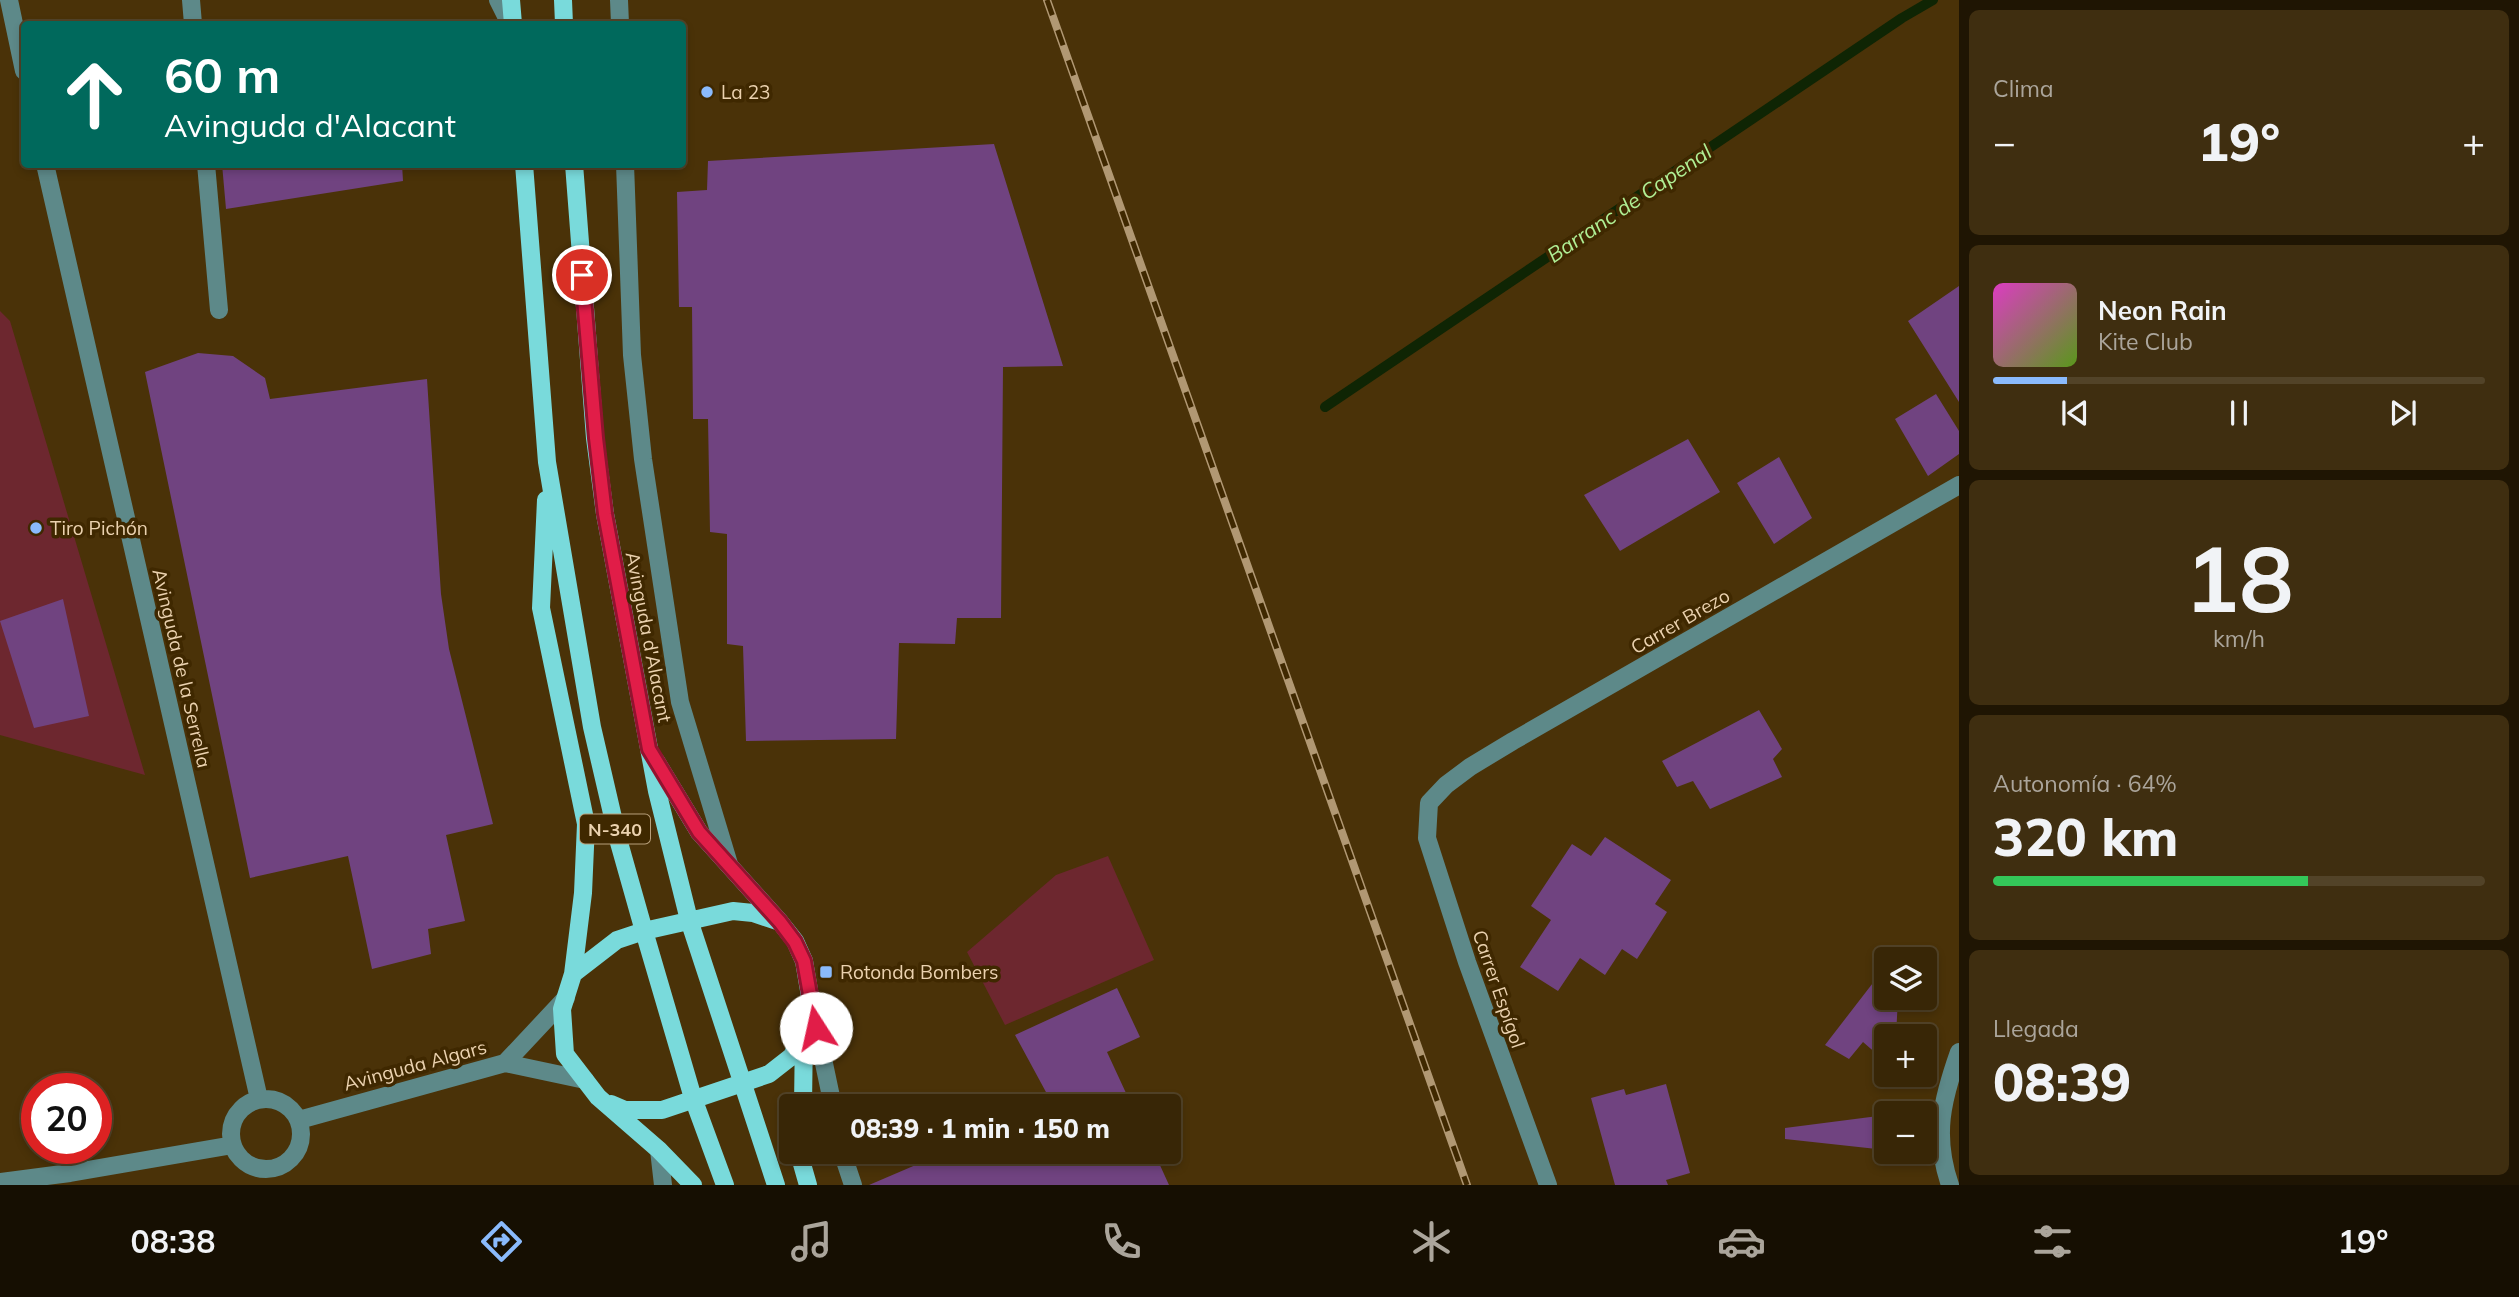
<!DOCTYPE html>
<html lang="es">
<head>
<meta charset="utf-8">
<style>
	:root { --surface:#382606; --page:#3f2e10; --text:#f1f3f6; --muted:#aba59b; --line:#524328; --accent:#8abafc }
	body { margin:0; font-family:Mulish,sans-serif; background:var(--page); color:var(--text); height:100vh; display:flex; flex-direction:column; font-size:26px; white-space:nowrap }
	* { box-sizing:border-box; margin:0 }
	p { font-size:23px; color:var(--muted) }
	.icon { flex:none; width:38px; height:38px; fill:none; stroke:currentColor; stroke-width:2; stroke-linecap:round; stroke-linejoin:round }
	.map { position:relative; flex:1; overflow:hidden }
	.drawer { display:flex; flex-direction:column; gap:10px; padding:10px; background:#1f1503; width:560px }
	.drawer>* { flex:none }
	.banner { position:absolute; left:21px; top:21px; width:665px; height:147px; border-radius:7px; box-shadow:0 4px 10px #0003,0 0 0 2px var(--line); background:#00695c; color:#fff; overflow:hidden }
	.controls { position:absolute; left:1874px; top:947px; display:grid; gap:14px }
	.controls a { display:grid; place-items:center; width:63px; height:63px; border-radius:7px; background:var(--surface); box-shadow:0 4px 10px #0003,0 0 0 2px var(--line); font-size:35px }
	.speed { position:absolute; left:21px; top:1073px; display:flex; gap:14px; font-size:35px; font-weight:700; text-align:center }
	.speed>* { display:grid; place-content:center; width:91px; height:91px; border-radius:50%; background:var(--surface); box-shadow:0 4px 10px #0003,0 0 0 2px var(--line); line-height:1 }
	.speed .limit { border:10px solid #d22; background:#fff; color:#111 }
	.pin { position:absolute; display:grid; place-items:center; width:60px; height:60px; color:#fff; margin:-30px; border:4px solid #fff; border-radius:50%; box-shadow:0 2px 7px #0007 }
	.me { position:absolute; width:77px; margin:-38px; rotate:350deg; stroke-linejoin:round; filter:drop-shadow(0 0 5px #0008) }
	.turn { display:flex; align-items:center; gap:24px; height:147px; padding:0 28px; font-size:32px }
	.turn .icon { width:91px; height:91px; stroke-width:2.5 }
	.turn b { display:block; font-size:49px; line-height:60px }
	.big { font-size:52px; font-weight:800; line-height:1.1 }
	.drawer .widget { flex:1; display:flex; flex-direction:column; justify-content:center; gap:10px; min-width:0; padding:0 24px; border-radius:10px; background:var(--page) }
	.drawer .dial { align-items:center; gap:0 }
	.dial b { font-size:91px; line-height:1 }
	.song { display:flex; align-items:center; gap:21px }
	.cover { width:84px; height:84px; border-radius:10px; background:linear-gradient(135deg,hsl(310 70% 55%),hsl(90 70% 35%)) }
	.played { height:7px; border-radius:4px; background:linear-gradient(90deg,var(--accent) 15%,var(--line) 15%) }
	.keys { display:flex; justify-content:space-around; direction:ltr }
	.heat { display:flex; justify-content:space-between; align-items:center; font-size:38px; direction:ltr }
	.charge { height:10px; border-radius:5px; background:linear-gradient(90deg,#34c759 64%,var(--line) 0) }
	.trip { position:absolute; left:779px; top:1094px; width:402px; height:70px; border-radius:7px; background:var(--surface); box-shadow:0 4px 10px #0003,0 0 0 2px var(--line); font-weight:800; line-height:70px; text-align:center }
	.tab-bar { display:flex; height:112px; justify-content:space-around; align-items:center; background:#160f02; color:var(--muted) }
	.tab-bar .icon { width:49px; height:49px }
	.tab-bar .on { color:var(--accent) }
	.tab-bar b { font-size:32px; color:var(--text) }
	main { display:flex; flex:1; min-height:0 }
	.map>svg:first-child { display:block }
</style>
</head>
<body>
<main>
<div class="map">
<svg width="1959" height="1185" viewBox="0 0 1959 1185">
	<rect width="100%" height="100%" fill="#4a3208"/>
	<path fill="#6d272f" d="M 0,311 L 10,321 L 145,775 L 0,735 Z
		M 1108,856 L 1154,960 L 1005,1025 L 967,952 L 1056,875 Z"/>
	<g fill="none" stroke-linecap="round" stroke-linejoin="round">
		<path stroke="#0f2504" stroke-width="10" d="M 1325,407 L 1902,18 L 1933,0"/>
	</g>
	<path fill="#704380" d="M 994,144 L 1063,366 L 1003,367 L 1001,618 L 957,618 L 955,644 L 899,643 L 896,739 L 746,741 L 743,646 L 727,644 L 727,534 L 710,532 L 708,419 L 693,419 L 692,307 L 679,307 L 677,192 L 707,190 L 708,161 Z
		M 222,164 L 402,164 L 403,181 L 226,209 Z
		M 1959,286 L 1959,402 L 1908,321 Z
		M 198,353 L 233,356 L 265,378 L 270,399 L 427,379 L 441,594 L 449,649 L 493,824 L 446,835 L 465,921 L 428,929 L 431,954 L 372,969 L 348,856 L 250,878 L 145,372 Z
		M 1936,394 L 1959,431 L 1959,454 L 1928,476 L 1895,419 Z
		M 1688,439 L 1720,492 L 1620,551 L 1584,495 Z
		M 1779,457 L 1812,518 L 1774,544 L 1737,483 Z
		M 63,599 L 89,716 L 34,728 L 0,621 Z
		M 1759,710 L 1782,749 L 1773,759 L 1782,777 L 1710,809 L 1693,781 L 1677,787 L 1662,761 Z
		M 1605,837 L 1671,880 L 1655,904 L 1667,912 L 1637,959 L 1622,949 L 1605,975 L 1580,958 L 1558,991 L 1520,967 L 1551,920 L 1531,906 L 1572,844 L 1591,856 Z
		M 1886,966 L 1886,998 L 1898,998 L 1896,1036 L 1886,1036 L 1886,1062 L 1863,1042 L 1849,1059 L 1825,1045 Z
		M 1117,988 L 1140,1037 L 1107,1052 L 1132,1106 L 1051,1106 L 1053,1105 L 1015,1035 Z
		M 1666,1084 L 1690,1173 L 1666,1180 L 1668,1185 L 1615,1185 L 1591,1098 L 1624,1089 L 1626,1095 Z
		M 1886,1115 L 1886,1150 L 1785,1139 L 1785,1128 Z
		M 946,1152 L 1154,1152 L 1169,1185 L 869,1185 Z"/>
	<g fill="none" stroke-linecap="round" stroke-linejoin="round">
		<path stroke="#5d8989" stroke-width="18" d="M 9,0 L 24,71
			M 191,0 L 193,24
			M 498,0 L 510,24
			M 619,0 L 620,24
			M 45,164 L 259,1099
			M 206,164 L 219,310
			M 625,164 L 632,355 L 643,459 L 680,702 L 729,864
			M 811,1002 L 833,1106
			M 505,1063 L 566,998
			M231 1134a35 35 0 1 1 70 0a35 35 0 1 1-70 0Z
			M 299,1120 L 505,1063 L 585,1080
			M 659,1150 L 663,1185
			M 842,1152 L 853,1185
			M 0,1182 L 70,1173 L 233,1145
			M 1548,1185 L 1467,962 L 1427,838 L 1429,803 L 1446,785 L 1470,767 L 1513,741 L 1959,485
			M 1950,1185 C 1933,1136 1942,1100 1959,1052"/>
		<path stroke="#79dadb" stroke-width="18" d="M 511,0 L 513,24
			M 563,0 L 564,24
			M 524,164 L 547,462 L 592,727 L 618,839 L 644,931 L 693,1098 L 725,1185
			M 574,164 L 595,438 L 605,514 L 657,791 L 689,920 L 776,1185
			M 546,500 L 541,608 L 586,824 L 583,893 L 573,974 L 562,1009 L 565,1054 L 598,1097 L 659,1150 L 693,1185
			M 656,761 L 699,832 L 780,922 L 795,941 L 804,961 L 811,1002 L 804,1030 L 803,1106
			M 573,974 L 617,940 L 644,931 L 733,911 L 753,913 L 780,922
			M 611,1104 L 625,1110 L 662,1110 L 769,1074 L 792,1056 L 801,1036
			M 802,1152 L 802,1164 L 808,1185"/>
		<g stroke="#b19873" stroke-width="8">
			<path id="rail" d="M 1047,0 L 1467,1185"/>
		</g>
		<use href="#rail" stroke="#3f2800" stroke-width="5" stroke-dasharray="16" stroke-linecap="butt"/>
	</g>
	<g fill="none" stroke-linecap="round" stroke-linejoin="round">
		<g stroke="#92132f" stroke-width="18">
			<path id="route" d="M 582,275 L 596,438 L 605,514 L 649,749 L 699,832 L 780,922 L 795,942 L 804,961 L 816,1028"/>
		</g>
		<use href="#route" stroke="#e11d48" stroke-width="12"/>
	</g>
	<g fill="#8abafc" stroke="#3f2800" stroke-width="2.5">
		<circle cx="707" cy="92" r="7"/>
		<circle cx="36" cy="528" r="7"/>
		<rect x="819" y="965" width="14" height="14" rx="3.5"/>
	</g>
	<g text-anchor="middle" dominant-baseline="central" stroke-width="7" stroke-linejoin="round" paint-order="stroke">
		<rect fill="#3f2800" stroke="#b79f7a" stroke-width="2" x="580" y="814.5" width="70" height="29" rx="5"/>
		<g font-size="18" font-weight="bold" fill="#ebd2af">
			<text x="615" y="829">N-340</text>
		</g>
		<g font-size="19" fill="#ebd2af" stroke="#3f2800" text-anchor="start">
			<text x="721" y="92">La 23</text>
			<text x="50" y="528">Tiro Pichón</text>
			<text x="840" y="972">Rotonda Bombers</text>
		</g>
		<g font-size="19" fill="#ebd2af" stroke="#3f2800">
			<text transform="translate(1680 621) rotate(-30)">Carrer Brezo</text>
			<text transform="translate(649 637) rotate(79)">Avinguda d'Alacant</text>
			<text transform="translate(182 668) rotate(77)">Avinguda de la Serrella</text>
			<text transform="translate(1499 989) rotate(71)">Carrer Espígol</text>
			<text transform="translate(415 1065) rotate(-15)">Avinguda Algars</text>
		</g>
		<g font-size="21" font-style="italic" fill="#b0ef94" stroke="#3f2800">
			<text transform="translate(1629 203) rotate(-34)">Barranc de Capenal</text>
		</g>
	</g>
</svg>
<div class="controls">
<a><svg class="icon" aria-label="layers" viewBox="0 0 24 24"><path d="M12 4l9 5-9 5-9-5zM3 14l9 5 9-5"/></svg></a>
<a>+</a>
<a>−</a>
</div>
<div class="speed"><div class="limit">20</div></div>
<div class="pin" style="left:582px;top:275px;background:#d93025"><svg class="icon" aria-label="arrive" viewBox="0 0 24 24"><path d="M6 21V4h12l-3 4 3 4H6"/></svg></div>
<svg class="me" style="left:816px;top:1028px" viewBox="-20 -20 40 40"><circle r="19" fill="#fff"/><path d="M0-13L10 11 0 6-10 11z" fill="#e11d48"/></svg>
<div class="trip">08:39 · 1 min · 150 m</div>
<div class="banner">
<div class="turn"><svg class="icon" aria-label="ahead" viewBox="0 0 24 24"><path d="M12 20V5M6 11l6-6 6 6"/></svg><div><b>60 m</b>Avinguda d'Alacant</div></div>
</div>
</div>
<section class="drawer">
<div class="widget"><p>Clima</p>
<div class="heat"><a>−</a><b class="big">19°</b><a>+</a></div>
</div>
<div class="widget">
<div class="song"><i class="cover"></i><div><b>Neon Rain</b><p>Kite Club</p></div></div>
<div class="played"></div>
<div class="keys"><svg class="icon" aria-label="previous" viewBox="0 0 24 24"><path d="M18 5L8 12l10 7zM5 5v14"/></svg><svg class="icon" aria-label="pause" viewBox="0 0 24 24"><path d="M8 5v14M16 5v14"/></svg><svg class="icon" aria-label="next" viewBox="0 0 24 24"><path d="M6 5l10 7-10 7zM19 5v14"/></svg></div>
</div>
<div class="widget dial"><b>18</b><p>km/h</p></div>
<div class="widget"><p>Autonomía · 64%</p><b class="big">320 km</b><div class="charge"></div></div>
<div class="widget"><p>Llegada</p><b class="big">08:39</b></div>
</section>
</main>
<nav class="tab-bar">
<b>08:38</b>
<svg class="icon on" aria-label="directions" viewBox="0 0 24 24"><path d="M12 3l9 9-9 9-9-9zM9 14v-3h6M13 9l2 2-2 2"/></svg>
<svg class="icon" aria-label="music" viewBox="0 0 24 24"><path d="M9 18V5l10-2v13"/><circle cx="6" cy="18" r="3"/><circle cx="16" cy="16" r="3"/></svg>
<svg class="icon" aria-label="phone" viewBox="0 0 24 24"><path d="M5 4h4l2 5-3 2q2 4 5 5l2-3 5 2v4C11 20 4 13 5 4z"/></svg>
<svg class="icon" aria-label="climate" viewBox="0 0 24 24"><path d="M12 3v18M4 7l16 10M4 17L20 7"/></svg>
<svg class="icon" aria-label="car" viewBox="0 0 24 24"><path d="M5 17H2v-5l4-1 3-4h7l3 4 3 1v5h-3M9 17h6M6 11h13"/><circle cx="7" cy="17" r="2"/><circle cx="17" cy="17" r="2"/></svg>
<svg class="icon" aria-label="filters" viewBox="0 0 24 24"><path d="M4 7h16M4 17h16"/><circle cx="9" cy="7" r="2"/><circle cx="15" cy="17" r="2"/></svg>
<b>19°</b>
</nav>
</body>
</html>
